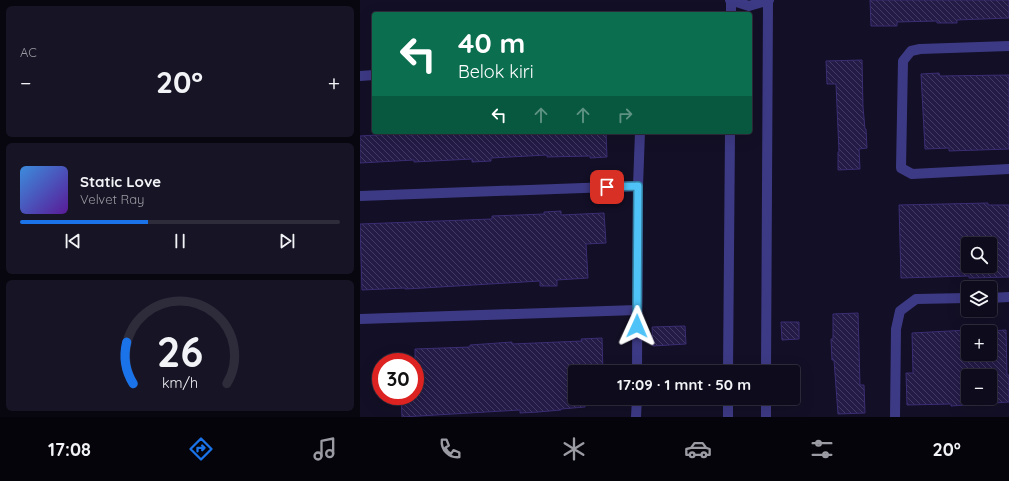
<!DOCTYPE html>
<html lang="id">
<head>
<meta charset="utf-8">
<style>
	:root { --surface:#0e0b1c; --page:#171425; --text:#f1f3f6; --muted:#9b9ba3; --line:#2e2b3b; --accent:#1a73e8 }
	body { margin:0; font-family:Quicksand,sans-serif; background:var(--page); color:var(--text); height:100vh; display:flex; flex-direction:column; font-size:15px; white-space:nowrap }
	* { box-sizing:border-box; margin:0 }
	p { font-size:13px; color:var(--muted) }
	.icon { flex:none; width:22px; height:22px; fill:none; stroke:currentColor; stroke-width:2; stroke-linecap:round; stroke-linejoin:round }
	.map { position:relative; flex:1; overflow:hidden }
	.details { display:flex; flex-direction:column; gap:6px; padding:6px; background:#08060f; width:360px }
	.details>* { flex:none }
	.banner { position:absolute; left:12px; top:12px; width:380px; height:122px; border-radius:4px; box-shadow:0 4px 16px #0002,0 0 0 1px var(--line); background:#0b6e4f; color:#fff; overflow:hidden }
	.buttons { position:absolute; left:601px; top:237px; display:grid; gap:8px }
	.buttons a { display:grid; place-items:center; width:36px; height:36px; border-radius:4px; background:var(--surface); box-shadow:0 4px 16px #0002,0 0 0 1px var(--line); font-size:20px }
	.speed { position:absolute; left:12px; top:353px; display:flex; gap:8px; font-size:20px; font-weight:700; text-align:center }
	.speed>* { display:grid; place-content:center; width:52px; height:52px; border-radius:50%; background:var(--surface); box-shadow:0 4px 16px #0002,0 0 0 1px var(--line); line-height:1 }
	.speed .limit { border:6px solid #d22; background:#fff; color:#111 }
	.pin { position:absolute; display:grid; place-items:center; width:34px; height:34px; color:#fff; margin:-17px; border-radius:8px; box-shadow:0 2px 6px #0006 }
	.me { position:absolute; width:44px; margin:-22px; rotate:1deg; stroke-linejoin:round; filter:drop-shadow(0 0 3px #0008) }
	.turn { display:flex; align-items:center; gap:14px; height:84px; padding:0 20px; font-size:18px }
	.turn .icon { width:52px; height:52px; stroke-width:2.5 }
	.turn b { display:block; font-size:28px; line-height:34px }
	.lanes { display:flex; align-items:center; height:38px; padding:0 20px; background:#0003; justify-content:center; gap:20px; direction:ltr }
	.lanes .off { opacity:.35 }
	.big { font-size:30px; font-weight:800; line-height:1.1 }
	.details .tile { flex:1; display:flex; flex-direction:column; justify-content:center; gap:6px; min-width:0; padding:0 14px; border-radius:6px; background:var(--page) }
	.details .dial { align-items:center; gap:0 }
	.dial svg { height:104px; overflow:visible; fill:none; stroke:var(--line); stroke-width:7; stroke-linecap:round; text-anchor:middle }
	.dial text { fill:var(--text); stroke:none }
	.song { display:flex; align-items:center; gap:12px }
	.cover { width:48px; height:48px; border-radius:6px; background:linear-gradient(135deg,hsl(210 70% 55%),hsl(270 70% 35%)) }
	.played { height:4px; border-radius:2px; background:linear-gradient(90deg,var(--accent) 40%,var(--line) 40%) }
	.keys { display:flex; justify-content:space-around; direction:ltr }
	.heat { display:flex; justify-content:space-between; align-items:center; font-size:22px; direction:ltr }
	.trip { position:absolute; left:208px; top:365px; width:232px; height:40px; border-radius:4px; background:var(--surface); box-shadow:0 4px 16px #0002,0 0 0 1px var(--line); font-weight:800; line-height:40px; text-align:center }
	.menu { display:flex; height:64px; justify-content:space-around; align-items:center; background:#06040b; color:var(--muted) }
	.menu .icon { width:28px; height:28px }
	.menu .selected { color:var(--accent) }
	.menu b { font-size:18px; color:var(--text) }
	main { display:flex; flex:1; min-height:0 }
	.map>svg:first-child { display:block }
</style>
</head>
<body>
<main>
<section class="details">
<div class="tile"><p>AC</p>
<div class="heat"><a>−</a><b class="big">20°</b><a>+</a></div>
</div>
<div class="tile">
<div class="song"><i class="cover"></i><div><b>Static Love</b><p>Velvet Ray</p></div></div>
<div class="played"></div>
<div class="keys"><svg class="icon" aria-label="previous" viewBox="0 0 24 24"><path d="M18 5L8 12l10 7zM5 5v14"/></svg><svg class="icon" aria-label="pause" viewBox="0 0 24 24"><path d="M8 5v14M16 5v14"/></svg><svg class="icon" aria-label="next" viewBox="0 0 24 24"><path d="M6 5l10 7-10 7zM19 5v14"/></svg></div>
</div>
<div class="tile dial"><svg viewBox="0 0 100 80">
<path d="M14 69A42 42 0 1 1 86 69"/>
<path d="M14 69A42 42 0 0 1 9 37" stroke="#1a73e8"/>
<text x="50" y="56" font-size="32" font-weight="700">26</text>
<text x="50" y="72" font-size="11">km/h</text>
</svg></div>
</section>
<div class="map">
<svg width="649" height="417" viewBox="0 0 649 417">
	<defs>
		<pattern id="building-back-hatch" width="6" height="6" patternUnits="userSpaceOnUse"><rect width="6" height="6" fill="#241b47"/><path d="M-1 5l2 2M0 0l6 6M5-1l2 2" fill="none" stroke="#433b63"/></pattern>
	</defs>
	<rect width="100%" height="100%" fill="#130f26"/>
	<path fill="url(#building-back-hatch)" stroke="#3b2d73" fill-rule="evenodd" d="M 510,0 L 649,0 L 649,18 L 597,20 L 597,23 L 577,23 L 577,21 L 537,22 L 537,26 L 511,26 Z
		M 502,60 L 503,107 L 505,129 L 506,129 L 507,148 L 499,149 L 500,169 L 478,170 L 478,152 L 479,152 L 476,84 L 467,84 L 466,61 Z
		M 579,73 L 580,76 L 649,75 L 649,149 L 589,151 L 589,148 L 565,149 L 561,74 Z
		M 90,132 L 246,132 L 247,157 L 230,158 L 230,156 L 187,157 L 187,155 L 131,158 L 131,161 L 112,162 L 112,159 L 54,162 L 54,160 L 0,163 L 0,136 L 49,133 L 49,135 Z
		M 628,203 L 628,205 L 649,205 L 649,277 L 609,278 L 609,276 L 541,278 L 539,205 ZM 608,244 L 630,244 L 630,266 L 608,266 Z
		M 201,211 L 201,215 L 244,213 L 246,243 L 226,244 L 228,278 L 197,280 L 197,286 L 180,286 L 180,281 L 63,288 L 45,289 L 45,288 L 2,290 L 0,224 L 132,219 L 132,216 L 184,214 L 184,212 Z
		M 498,313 L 500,385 L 504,385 L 505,413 L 478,414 L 474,360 L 472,360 L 471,339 L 473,339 L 473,314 Z
		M 421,322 L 439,322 L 439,339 L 422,340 Z
		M 325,326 L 326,344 L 293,346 L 292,327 Z
		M 608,330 L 608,354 L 630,354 L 630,332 L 610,332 L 646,330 L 647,375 L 649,375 L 649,402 L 591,406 L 591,404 L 547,405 L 546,373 L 553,373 L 552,333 ZM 608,376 L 630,376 L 630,398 L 608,398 Z
		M 242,338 L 243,372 L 215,372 L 215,398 L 244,398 L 244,404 L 225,405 L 225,407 L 201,409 L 201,410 L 178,412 L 160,413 L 160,410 L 42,417 L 41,396 L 55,396 L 55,349 L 110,347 L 110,345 L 152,342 L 152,344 L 222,341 L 221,339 Z"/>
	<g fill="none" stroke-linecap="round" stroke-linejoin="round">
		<path stroke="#3d3a85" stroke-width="10" d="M 370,0 L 389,6 L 409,0
			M 371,14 L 371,1
			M 649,46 L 560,49 L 551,51 L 543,61 L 541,168 L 552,174 L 649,169
			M 0,76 L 14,75
			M 0,196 L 278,186
			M 630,298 L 649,297
			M 0,319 L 277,310
			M 277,372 L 278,186 L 280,132
			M 368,372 L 370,132
			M 406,372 L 408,2
			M 276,417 L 277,398
			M 368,417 L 368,398
			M 406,417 L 406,398
			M 535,417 L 536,329 L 540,311 L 556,299 L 608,298"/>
	</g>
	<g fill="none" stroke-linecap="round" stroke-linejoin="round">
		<g stroke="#337fa1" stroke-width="10">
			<path id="route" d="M 247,187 L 278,186 L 277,326"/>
		</g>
		<use href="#route" stroke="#4fc3f7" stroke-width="7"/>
	</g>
</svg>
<div class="buttons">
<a><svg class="icon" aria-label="search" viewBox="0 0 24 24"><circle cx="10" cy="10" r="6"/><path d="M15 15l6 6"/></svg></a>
<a><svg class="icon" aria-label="layers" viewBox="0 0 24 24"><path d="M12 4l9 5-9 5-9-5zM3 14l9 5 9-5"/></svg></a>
<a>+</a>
<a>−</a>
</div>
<div class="speed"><div class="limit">30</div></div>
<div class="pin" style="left:247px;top:187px;background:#d93025"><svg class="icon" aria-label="arrive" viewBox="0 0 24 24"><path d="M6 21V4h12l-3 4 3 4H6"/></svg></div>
<svg class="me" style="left:277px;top:326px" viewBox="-20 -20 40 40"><path d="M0-17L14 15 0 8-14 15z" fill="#4fc3f7" stroke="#fff" stroke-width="4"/></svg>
<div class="trip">17:09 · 1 mnt · 50 m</div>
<div class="banner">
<div class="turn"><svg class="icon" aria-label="left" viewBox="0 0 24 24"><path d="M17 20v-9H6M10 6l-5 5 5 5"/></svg><div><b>40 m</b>Belok kiri</div></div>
<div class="lanes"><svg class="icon" aria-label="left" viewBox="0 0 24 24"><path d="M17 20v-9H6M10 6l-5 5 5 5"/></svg><svg class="icon off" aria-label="ahead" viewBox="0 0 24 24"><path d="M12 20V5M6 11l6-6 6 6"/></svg><svg class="icon off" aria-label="ahead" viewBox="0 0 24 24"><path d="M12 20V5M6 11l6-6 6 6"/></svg><svg class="icon off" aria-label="right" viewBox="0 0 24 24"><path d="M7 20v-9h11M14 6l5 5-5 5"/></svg></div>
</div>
</div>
</main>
<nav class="menu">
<b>17:08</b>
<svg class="icon selected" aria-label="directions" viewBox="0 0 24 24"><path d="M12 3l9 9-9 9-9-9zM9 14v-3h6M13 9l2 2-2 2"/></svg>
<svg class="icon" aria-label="music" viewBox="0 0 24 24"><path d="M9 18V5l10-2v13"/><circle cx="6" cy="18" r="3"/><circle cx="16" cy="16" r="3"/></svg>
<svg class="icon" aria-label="phone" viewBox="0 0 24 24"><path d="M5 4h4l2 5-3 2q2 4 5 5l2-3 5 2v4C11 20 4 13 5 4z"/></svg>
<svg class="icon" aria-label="climate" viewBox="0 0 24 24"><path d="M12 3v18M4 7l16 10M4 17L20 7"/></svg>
<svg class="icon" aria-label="car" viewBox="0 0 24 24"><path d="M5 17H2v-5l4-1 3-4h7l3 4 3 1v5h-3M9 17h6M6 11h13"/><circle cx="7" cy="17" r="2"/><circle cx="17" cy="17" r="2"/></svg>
<svg class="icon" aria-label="filters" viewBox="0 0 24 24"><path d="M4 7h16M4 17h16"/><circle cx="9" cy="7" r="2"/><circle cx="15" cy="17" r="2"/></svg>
<b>20°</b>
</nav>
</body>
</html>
